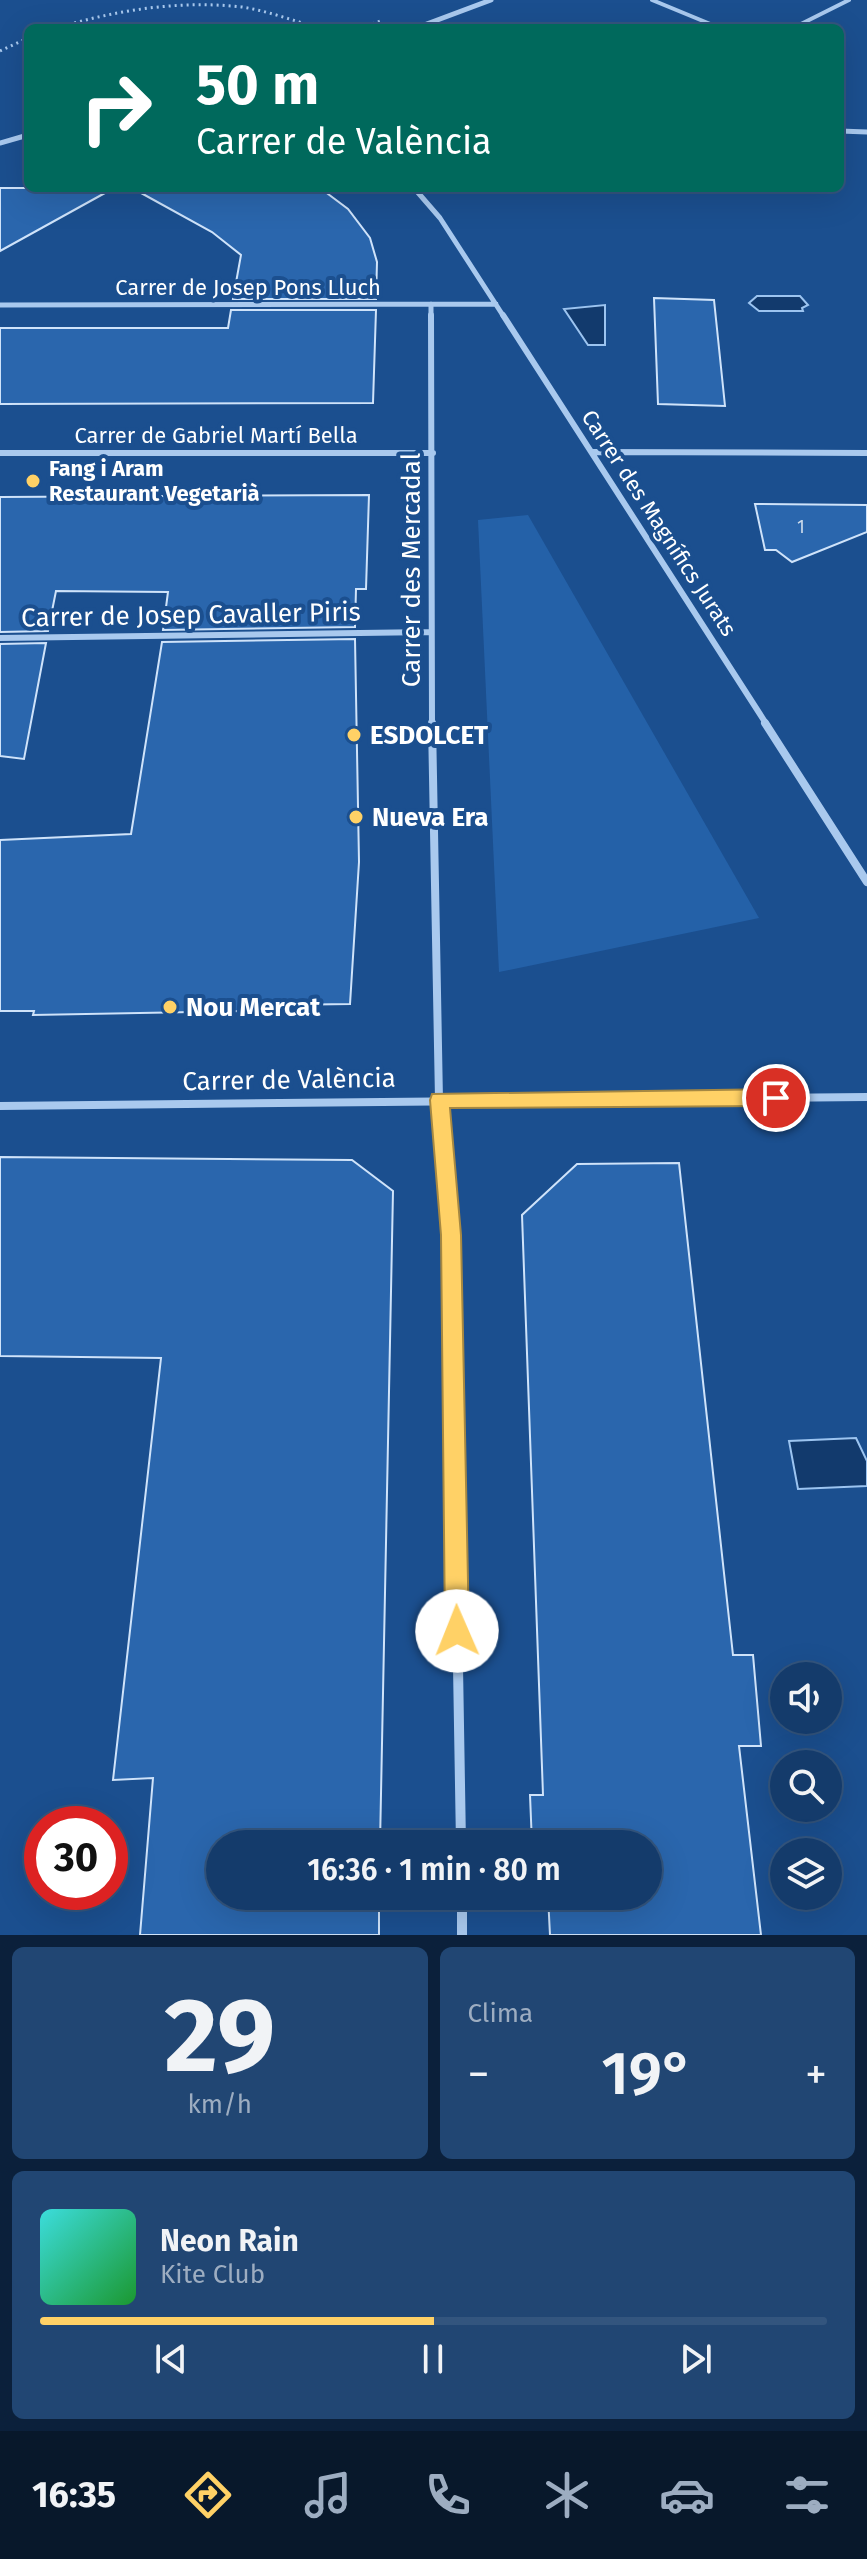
<!DOCTYPE html>
<html lang="es">
<head>
<meta charset="utf-8">
<style>
	:root { --surface:#143b6b; --page:#214673; --text:#f1f3f6; --muted:#9dadc1; --line:#33557e; --accent:#ffd166 }
	body { margin:0; font-family:"Fira Sans",sans-serif; background:var(--page); color:var(--text); height:100vh; display:flex; flex-direction:column; font-size:30px; white-space:nowrap }
	* { box-sizing:border-box; margin:0 }
	p { font-size:26px; color:var(--muted) }
	.icon { flex:none; width:44px; height:44px; fill:none; stroke:currentColor; stroke-width:2; stroke-linecap:round; stroke-linejoin:round }
	.map { position:relative; height:1935px; overflow:hidden }
	.panel { display:flex; flex-direction:column; gap:12px; padding:12px; background:#0b203b; flex:1 }
	.panel>* { flex:none }
	.hud { position:absolute; left:24px; top:24px; width:820px; height:168px; border-radius:12px; box-shadow:0 8px 32px #0002,0 0 0 2px var(--line); background:#00695c; color:#fff; overflow:hidden }
	.buttons { position:absolute; left:770px; top:1662px; display:grid; gap:16px }
	.buttons a { display:grid; place-items:center; width:72px; height:72px; border-radius:50%; background:var(--surface); box-shadow:0 8px 32px #0002,0 0 0 2px var(--line); font-size:40px }
	.speed { position:absolute; left:24px; top:1806px; display:flex; gap:16px; font-size:40px; font-weight:700; text-align:center }
	.speed>* { display:grid; place-content:center; width:104px; height:104px; border-radius:50%; background:var(--surface); box-shadow:0 8px 32px #0002,0 0 0 2px var(--line); line-height:1 }
	.speed .limit { border:12px solid #d22; background:#fff; color:#111 }
	.pin { position:absolute; display:grid; place-items:center; width:68px; height:68px; color:#fff; margin:-34px; border:4px solid #fff; border-radius:50%; box-shadow:0 2px 8px #0007 }
	.me { position:absolute; width:88px; margin:-44px; rotate:359deg; stroke-linejoin:round; filter:drop-shadow(0 0 6px #0008) }
	.turn { display:flex; align-items:center; gap:28px; height:168px; padding:0 40px; font-size:36px }
	.turn .icon { width:104px; height:104px; stroke-width:2.5 }
	.turn b { display:block; font-size:56px; line-height:68px }
	.big { font-size:60px; font-weight:600; line-height:1.1 }
	.panel .tile { flex:1; display:flex; flex-direction:column; justify-content:center; gap:12px; min-width:0; padding:0 28px; border-radius:12px; background:var(--page) }
	.panel .dial { align-items:center; gap:0 }
	.dial b { font-size:104px; line-height:1 }
	.song { display:flex; align-items:center; gap:24px }
	.cover { width:96px; height:96px; border-radius:12px; background:linear-gradient(135deg,hsl(180 70% 55%),hsl(130 70% 35%)) }
	.played { height:8px; border-radius:4px; background:linear-gradient(90deg,var(--accent) 50%,var(--line) 50%) }
	.keys { display:flex; justify-content:space-around; direction:ltr }
	.heat { display:flex; justify-content:space-between; align-items:center; font-size:44px; direction:ltr }
	.panel .tiles { flex:1; display:grid; gap:12px; grid-template-columns:1fr 1fr }
	.tile:last-child { grid-column:span 2 }
	.trip { position:absolute; left:206px; top:1830px; width:456px; height:80px; border-radius:40px; background:var(--surface); box-shadow:0 8px 32px #0002,0 0 0 2px var(--line); font-weight:600; line-height:80px; text-align:center }
	.dock { display:flex; height:128px; justify-content:space-around; align-items:center; background:#08182b; color:var(--muted) }
	.dock .icon { width:56px; height:56px }
	.dock .current { color:var(--accent) }
	.dock b { font-size:36px; color:var(--text) }
	.map>svg:first-child { display:block }
</style>
</head>
<body>
<div class="map">
<svg width="867" height="1935" viewBox="0 0 867 1935">
	<rect width="100%" height="100%" fill="#1b4f8f"/>
	<path fill="#2461a8" d="M 528,515 L 759,918 L 499,972 L 478,520 Z"/>
	<path fill="#123a6d" stroke="#9cc4f0" stroke-width="2" d="M 757,296 L 800,296 L 808,305 L 802,308 L 803,311 L 759,311 L 749,303 Z
		M 605,305 L 605,345 L 588,345 L 564,309 Z
		M 856,1438 L 867,1461 L 867,1486 L 798,1489 L 789,1441 Z"/>
	<path fill="#2a66ad" stroke="#cfe3fa" stroke-width="2" d="M 0,188 L 114,188 L 0,251 Z
		M 132,188 L 320,188 L 348,209 L 370,238 L 377,262 L 376,299 L 233,299 L 241,255 L 212,232 Z
		M 654,298 L 714,300 L 725,406 L 658,404 Z
		M 231,310 L 376,310 L 373,403 L 0,404 L 0,328 L 228,328 Z
		M 369,495 L 366,589 L 356,589 L 355,627 L 163,630 L 168,592 L 56,591 L 48,631 L 0,632 L 0,497 Z
		M 755,504 L 867,505 L 867,532 L 792,562 L 776,550 L 765,550 Z
		M 355,639 L 359,862 L 350,1004 L 277,1005 L 277,1010 L 247,1011 L 33,1015 L 34,1011 L 0,1011 L 0,840 L 131,834 L 162,642 Z
		M 46,643 L 24,759 L 0,756 L 0,644 Z
		M 0,1157 L 352,1160 L 393,1191 L 380,1844 L 220,1844 L 220,1896 L 379,1896 L 379,1935 L 140,1935 L 153,1778 L 113,1780 L 161,1358 L 0,1356 Z
		M 679,1163 L 733,1655 L 753,1655 L 761,1746 L 739,1746 L 761,1935 L 550,1935 L 548,1896 L 648,1896 L 648,1844 L 532,1844 L 530,1795 L 543,1795 L 522,1215 L 577,1164 Z"/>
	<g fill="none" stroke-linecap="round" stroke-linejoin="round">
		<path stroke="#a9c9ee" stroke-width="3" stroke-dasharray="2 4" stroke-linecap="butt" d="M 57,28 C 116,10 180,0 242,7 C 268,11 294,21 320,28
			M 361,28 L 383,20
			M 0,51 L 28,38"/>
		<path stroke="#a9c9ee" stroke-width="4" d="M 652,0 L 720,28
			M 793,28 L 849,0"/>
		<path stroke="#a9c9ee" stroke-width="5" d="M 416,28 L 491,0
			M 840,131 L 867,132
			M 0,143 L 28,135
			M 414,188 L 440,218 L 504,317
			M 0,305 L 496,304
			M 431,317 L 431,304"/>
		<path stroke="#a9c9ee" stroke-width="6" d="M 431,315 L 432,725
			M 503,315 L 767,725
			M 593,452 L 867,453
			M 0,453 L 433,453
			M 0,638 L 430,632"/>
		<path stroke="#a9c9ee" stroke-width="8" d="M 432,723 L 439,1100 L 451,1253
			M 765,723 L 867,882
			M 0,1106 L 867,1097"/>
		<path stroke="#a9c9ee" stroke-width="10" d="M 451,1251 L 461,1844
			M 462,1896 L 462,1935"/>
	</g>
	<path fill="#ffd166" stroke="#a68842" stroke-width="2" d="M 776,1089 L 783,1092 L 785,1098 L 783,1103 L 776,1106 L 450,1108 L 461,1235 L 469,1631 L 466,1640 L 457,1643 L 449,1640 L 445,1631 L 441,1235 L 430,1100 L 432,1094 Z"/>
	<g fill="#ffd166" stroke="#1b4f8f" stroke-width="3">
		<circle cx="33" cy="481" r="8"/>
		<circle cx="354" cy="735" r="8"/>
		<circle cx="356" cy="817" r="8"/>
		<circle cx="170" cy="1007" r="8"/>
	</g>
	<g text-anchor="middle" dominant-baseline="central" stroke-width="8" stroke-linejoin="round" paint-order="stroke">
		<g font-size="18" fill="#cad9ea">
			<text x="801" y="527">1</text>
		</g>
		<g font-size="22" fill="#fff" stroke="#1b4f8f">
			<text x="248" y="287">Carrer de Josep Pons Lluch</text>
			<text x="216" y="435">Carrer de Gabriel Martí Bella</text>
			<text transform="translate(659 523) rotate(57)">Carrer des Magnífics Jurats</text>
		</g>
		<g font-size="22" font-weight="bold" fill="#fff" stroke="#1b4f8f" text-anchor="start">
			<text x="49" y="468">Fang i Aram<tspan x="49" dy="25">Restaurant Vegetarià</tspan></text>
		</g>
		<g font-size="26" fill="#fff" stroke="#1b4f8f">
			<text transform="translate(411 570) rotate(-90)">Carrer des Mercadal</text>
			<text transform="translate(191 615) rotate(-1)">Carrer de Josep Cavaller Piris</text>
			<text transform="translate(289 1080) rotate(-1)">Carrer de València</text>
		</g>
		<g font-size="26" font-weight="bold" fill="#fff" stroke="#1b4f8f" text-anchor="start">
			<text x="370" y="735">ESDOLCET</text>
			<text x="372" y="817">Nueva Era</text>
			<text x="186" y="1007">Nou Mercat</text>
		</g>
	</g>
</svg>
<div class="buttons">
<a><svg class="icon" aria-label="sound" viewBox="0 0 24 24"><path d="M4 9h4l5-4v14l-5-4H4zM17 9q2 3 0 6"/></svg></a>
<a><svg class="icon" aria-label="search" viewBox="0 0 24 24"><circle cx="10" cy="10" r="6"/><path d="M15 15l6 6"/></svg></a>
<a><svg class="icon" aria-label="layers" viewBox="0 0 24 24"><path d="M12 4l9 5-9 5-9-5zM3 14l9 5 9-5"/></svg></a>
</div>
<div class="speed"><div class="limit">30</div></div>
<div class="pin" style="left:776px;top:1098px;background:#d93025"><svg class="icon" aria-label="arrive" viewBox="0 0 24 24"><path d="M6 21V4h12l-3 4 3 4H6"/></svg></div>
<svg class="me" style="left:457px;top:1631px" viewBox="-20 -20 40 40"><circle r="19" fill="#fff"/><path d="M0-13L10 11 0 6-10 11z" fill="#ffd166"/></svg>
<div class="trip">16:36 · 1 min · 80 m</div>
<div class="hud">
<div class="turn"><svg class="icon" aria-label="right" viewBox="0 0 24 24"><path d="M7 20v-9h11M14 6l5 5-5 5"/></svg><div><b>50 m</b>Carrer de València</div></div>
</div>
</div>
<section class="panel">
<div class="tiles">
<div class="tile dial"><b>29</b><p>km/h</p></div>
<div class="tile"><p>Clima</p>
<div class="heat"><a>−</a><b class="big">19°</b><a>+</a></div>
</div>
<div class="tile">
<div class="song"><i class="cover"></i><div><b>Neon Rain</b><p>Kite Club</p></div></div>
<div class="played"></div>
<div class="keys"><svg class="icon" aria-label="previous" viewBox="0 0 24 24"><path d="M18 5L8 12l10 7zM5 5v14"/></svg><svg class="icon" aria-label="pause" viewBox="0 0 24 24"><path d="M8 5v14M16 5v14"/></svg><svg class="icon" aria-label="next" viewBox="0 0 24 24"><path d="M6 5l10 7-10 7zM19 5v14"/></svg></div>
</div>
</div>
</section>
<nav class="dock">
<b>16:35</b>
<svg class="icon current" aria-label="directions" viewBox="0 0 24 24"><path d="M12 3l9 9-9 9-9-9zM9 14v-3h6M13 9l2 2-2 2"/></svg>
<svg class="icon" aria-label="music" viewBox="0 0 24 24"><path d="M9 18V5l10-2v13"/><circle cx="6" cy="18" r="3"/><circle cx="16" cy="16" r="3"/></svg>
<svg class="icon" aria-label="phone" viewBox="0 0 24 24"><path d="M5 4h4l2 5-3 2q2 4 5 5l2-3 5 2v4C11 20 4 13 5 4z"/></svg>
<svg class="icon" aria-label="climate" viewBox="0 0 24 24"><path d="M12 3v18M4 7l16 10M4 17L20 7"/></svg>
<svg class="icon" aria-label="car" viewBox="0 0 24 24"><path d="M5 17H2v-5l4-1 3-4h7l3 4 3 1v5h-3M9 17h6M6 11h13"/><circle cx="7" cy="17" r="2"/><circle cx="17" cy="17" r="2"/></svg>
<svg class="icon" aria-label="filters" viewBox="0 0 24 24"><path d="M4 7h16M4 17h16"/><circle cx="9" cy="7" r="2"/><circle cx="15" cy="17" r="2"/></svg>
</nav>
</body>
</html>
